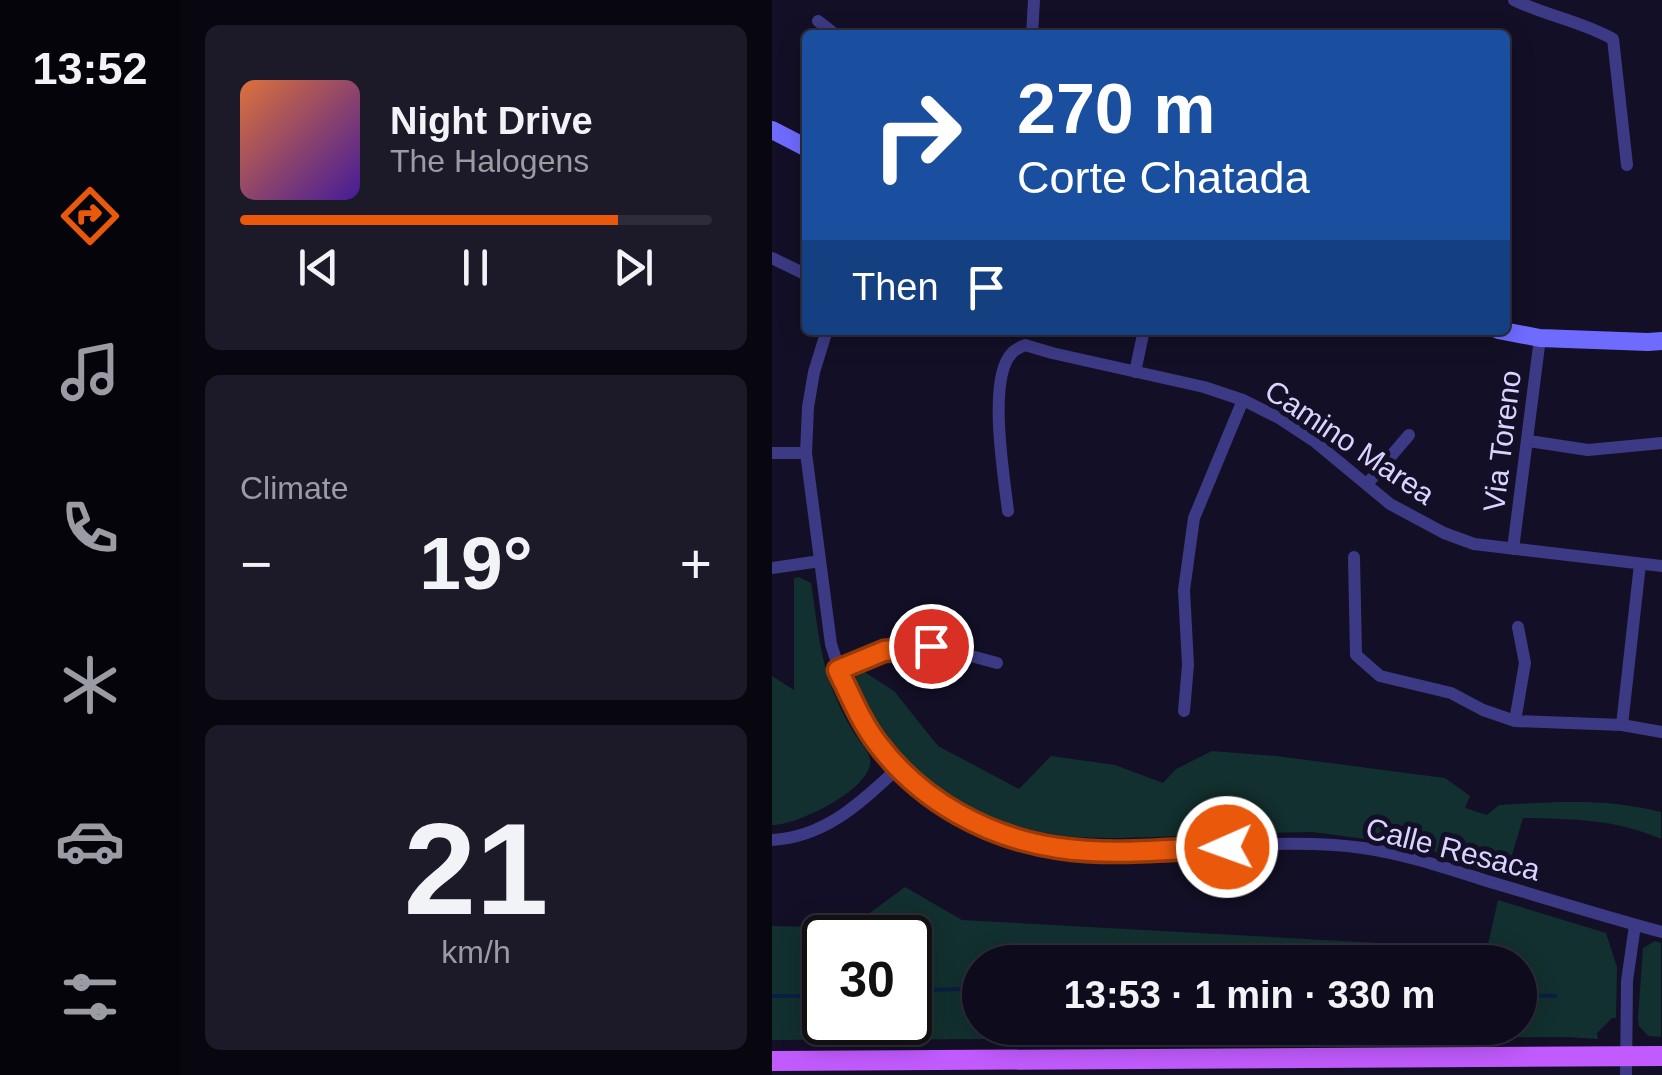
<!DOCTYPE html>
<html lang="en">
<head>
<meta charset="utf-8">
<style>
	:root { --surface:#0e0b1c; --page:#1c1929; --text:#f1f3f6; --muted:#9b9ba3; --line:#2e2b3b; --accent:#ea580c }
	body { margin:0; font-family:Arial,sans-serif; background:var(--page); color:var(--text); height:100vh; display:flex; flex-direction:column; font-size:38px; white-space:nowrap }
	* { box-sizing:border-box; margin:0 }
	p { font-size:32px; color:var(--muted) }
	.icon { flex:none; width:55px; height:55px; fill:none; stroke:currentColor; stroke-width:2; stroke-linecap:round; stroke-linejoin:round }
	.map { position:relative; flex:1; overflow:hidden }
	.sheet { display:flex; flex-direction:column; gap:25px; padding:25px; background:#08060f; width:592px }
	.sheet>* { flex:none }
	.hud { position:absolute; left:30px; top:30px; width:708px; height:305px; border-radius:10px; box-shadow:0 5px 25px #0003,0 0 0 2px var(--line); background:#1a4fa0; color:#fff; overflow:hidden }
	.speed { position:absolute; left:30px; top:915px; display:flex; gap:20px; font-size:50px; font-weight:700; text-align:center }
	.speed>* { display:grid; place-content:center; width:130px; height:130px; border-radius:50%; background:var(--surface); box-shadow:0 5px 25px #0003,0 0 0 2px var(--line); line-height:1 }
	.speed .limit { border:5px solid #111; border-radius:15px; background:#fff; color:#111 }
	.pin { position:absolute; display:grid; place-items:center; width:85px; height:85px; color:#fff; margin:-42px; border:5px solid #fff; border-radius:50%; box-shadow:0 2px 10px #0007 }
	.me { position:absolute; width:110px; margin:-55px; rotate:268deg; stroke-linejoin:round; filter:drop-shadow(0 0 8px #0008) }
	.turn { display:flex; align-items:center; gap:35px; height:210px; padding:0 50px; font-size:45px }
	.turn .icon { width:130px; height:130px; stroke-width:2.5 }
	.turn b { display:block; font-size:70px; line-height:85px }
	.then { display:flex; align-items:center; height:95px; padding:0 50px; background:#0003; gap:20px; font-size:38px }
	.big { font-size:75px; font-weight:700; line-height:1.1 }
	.sheet .tile { flex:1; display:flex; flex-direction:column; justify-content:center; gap:15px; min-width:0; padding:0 35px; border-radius:15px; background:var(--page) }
	.sheet .dial { align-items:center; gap:0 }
	.dial b { font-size:130px; line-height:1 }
	.song { display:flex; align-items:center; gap:30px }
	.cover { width:120px; height:120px; border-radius:15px; background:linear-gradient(135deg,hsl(20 70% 55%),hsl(260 70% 35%)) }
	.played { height:10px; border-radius:5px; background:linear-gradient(90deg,var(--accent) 80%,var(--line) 80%) }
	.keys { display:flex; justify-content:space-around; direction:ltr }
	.heat { display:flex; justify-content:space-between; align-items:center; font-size:55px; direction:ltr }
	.trip { position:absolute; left:190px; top:945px; width:575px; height:100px; border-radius:50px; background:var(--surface); box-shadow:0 5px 25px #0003,0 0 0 2px var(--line); font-weight:700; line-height:100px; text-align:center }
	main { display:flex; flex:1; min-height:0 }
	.dock { display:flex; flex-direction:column; width:180px; justify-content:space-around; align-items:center; background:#06040b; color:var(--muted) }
	.dock .icon { width:70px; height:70px }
	.dock .active { color:var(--accent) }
	.dock b { font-size:45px; color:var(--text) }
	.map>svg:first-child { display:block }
</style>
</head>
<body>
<main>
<nav class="dock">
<b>13:52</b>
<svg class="icon active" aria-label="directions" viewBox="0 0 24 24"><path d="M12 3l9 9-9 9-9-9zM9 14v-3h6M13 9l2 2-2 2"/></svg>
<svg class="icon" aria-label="music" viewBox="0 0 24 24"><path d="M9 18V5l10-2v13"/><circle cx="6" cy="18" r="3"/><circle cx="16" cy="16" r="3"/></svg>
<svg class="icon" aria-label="phone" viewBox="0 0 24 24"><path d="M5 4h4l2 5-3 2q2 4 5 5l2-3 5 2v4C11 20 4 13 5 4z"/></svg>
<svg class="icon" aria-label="climate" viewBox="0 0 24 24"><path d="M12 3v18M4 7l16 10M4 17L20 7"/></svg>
<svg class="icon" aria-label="car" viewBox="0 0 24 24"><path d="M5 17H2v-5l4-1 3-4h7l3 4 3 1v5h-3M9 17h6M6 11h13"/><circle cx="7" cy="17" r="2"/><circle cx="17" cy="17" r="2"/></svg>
<svg class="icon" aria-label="filters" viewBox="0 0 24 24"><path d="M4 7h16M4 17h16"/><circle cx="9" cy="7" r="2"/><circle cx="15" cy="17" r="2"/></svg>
</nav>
<section class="sheet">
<div class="tile">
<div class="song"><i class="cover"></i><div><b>Night Drive</b><p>The Halogens</p></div></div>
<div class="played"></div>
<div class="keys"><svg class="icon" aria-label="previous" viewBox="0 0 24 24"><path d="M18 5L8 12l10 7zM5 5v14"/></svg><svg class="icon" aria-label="pause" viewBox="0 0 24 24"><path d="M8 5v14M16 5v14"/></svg><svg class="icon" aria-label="next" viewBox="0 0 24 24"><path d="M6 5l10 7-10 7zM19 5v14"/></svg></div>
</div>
<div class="tile"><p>Climate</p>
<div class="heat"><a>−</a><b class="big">19°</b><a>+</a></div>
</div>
<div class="tile dial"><b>21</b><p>km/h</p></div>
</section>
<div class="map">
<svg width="890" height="1075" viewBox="0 0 890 1075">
	<rect width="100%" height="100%" fill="#130f26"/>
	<path fill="#12302f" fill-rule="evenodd" d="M 27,577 L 39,583 C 45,621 48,662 64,698 C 69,710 75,722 82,733 C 87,741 97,751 98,759 C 103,788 24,826 0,825 L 0,676 L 22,690 L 22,578 Z
		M 91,671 L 122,691 L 166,746 L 247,789 L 279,756 L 343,765 L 391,783 L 404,769 L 440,751 L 504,756 L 673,778 L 698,796 L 693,808 L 715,815 L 727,805 C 784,802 833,798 889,812 L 889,839 C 844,819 799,819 751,818 L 735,872 L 639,845 L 540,832 C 496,833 453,834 409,836 C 319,839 262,845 180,797 C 156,783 133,764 117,742 C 105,726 83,694 84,674 Z
		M 133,887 L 190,920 L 715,949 L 726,900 L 834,933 L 845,967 L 844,1018 L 840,1018 L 825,1033 L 826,1039 L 796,1037 L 0,1040 L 0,926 L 48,927 L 87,921 ZM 52,938 L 138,938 L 138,1022 L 52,1022 ZM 208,962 L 748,962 L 748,1028 L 208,1028 Z
		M 883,941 L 889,943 L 889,1037 L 876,1036 L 867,1026 L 866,1018 L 871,948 Z"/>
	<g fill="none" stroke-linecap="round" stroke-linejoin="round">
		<path stroke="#0a1f44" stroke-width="4" d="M 138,991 L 186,989 L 208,991
			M 748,995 L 783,996
			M 0,996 L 52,996"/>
		<path stroke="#3d3a85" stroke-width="12" d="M 742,0 C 775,16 809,21 841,39 L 855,165
			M 46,21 L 64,35
			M 260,35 L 262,0
			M 0,258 L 35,275
			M 55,330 L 42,372 L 36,407 L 34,453 L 59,644 C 75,699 102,746 144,784 C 270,897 442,827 591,848 C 633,854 674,868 715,881 C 773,898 831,916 890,932
			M 363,372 L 372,330
			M 757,441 L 816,450 L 890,443
			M 0,453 L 34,453
			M 595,484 L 637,435
			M 236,511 C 232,476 215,378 240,353 C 243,349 249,347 253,345 L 280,353 L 432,387 L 471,400 L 507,418 L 542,441 L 618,504 L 672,533 L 702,544 L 890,566
			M 741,549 L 768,338
			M 582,557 L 584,655 L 608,676 L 679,693 L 711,710 L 743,721 L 850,725 L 890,732
			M 0,568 L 48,561
			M 66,670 L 112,651 L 159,645 L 225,663
			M 412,711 L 416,665 L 412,590 L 422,518 L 471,400
			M 743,721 L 753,663 L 746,627
			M 850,725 L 868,564
			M 0,840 C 54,837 89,802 126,768
			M 854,1075 L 855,981 L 863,925"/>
		<path stroke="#6f6bff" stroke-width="18" d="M 0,130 L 35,148
			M 726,330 L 768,338 L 876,342 L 890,341"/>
		<path stroke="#c25bff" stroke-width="20" d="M 0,1061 L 890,1056"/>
	</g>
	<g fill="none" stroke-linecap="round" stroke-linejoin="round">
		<g stroke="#983908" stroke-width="25">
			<path id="route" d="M 159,646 L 112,651 L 66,670 C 78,695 89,722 106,744 C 149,801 216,838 287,848 C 339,856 402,849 455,847"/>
		</g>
		<use href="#route" stroke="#ea580c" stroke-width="18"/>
	</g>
	<g text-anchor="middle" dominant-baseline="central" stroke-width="10" stroke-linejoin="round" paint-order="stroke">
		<g font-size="30" fill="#d9d4ff" stroke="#130f26">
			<text transform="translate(730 441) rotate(-83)">Via Toreno</text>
			<text transform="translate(578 442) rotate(34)">Camino Marea</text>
			<text transform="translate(681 849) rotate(14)">Calle Resaca</text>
		</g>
	</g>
</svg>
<div class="speed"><div class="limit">30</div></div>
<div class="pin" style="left:159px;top:646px;background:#d93025"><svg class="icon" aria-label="arrive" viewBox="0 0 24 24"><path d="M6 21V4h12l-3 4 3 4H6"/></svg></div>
<svg class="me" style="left:455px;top:847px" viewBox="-20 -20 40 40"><circle r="17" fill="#ea580c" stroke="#fff" stroke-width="3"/><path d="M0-11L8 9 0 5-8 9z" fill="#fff"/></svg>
<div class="trip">13:53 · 1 min · 330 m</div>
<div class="hud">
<div class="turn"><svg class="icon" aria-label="right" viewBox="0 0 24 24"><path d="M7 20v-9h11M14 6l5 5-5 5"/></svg><div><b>270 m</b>Corte Chatada</div></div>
<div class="then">Then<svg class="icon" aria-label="arrive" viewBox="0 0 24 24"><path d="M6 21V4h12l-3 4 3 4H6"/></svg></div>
</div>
</div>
</main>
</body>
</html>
